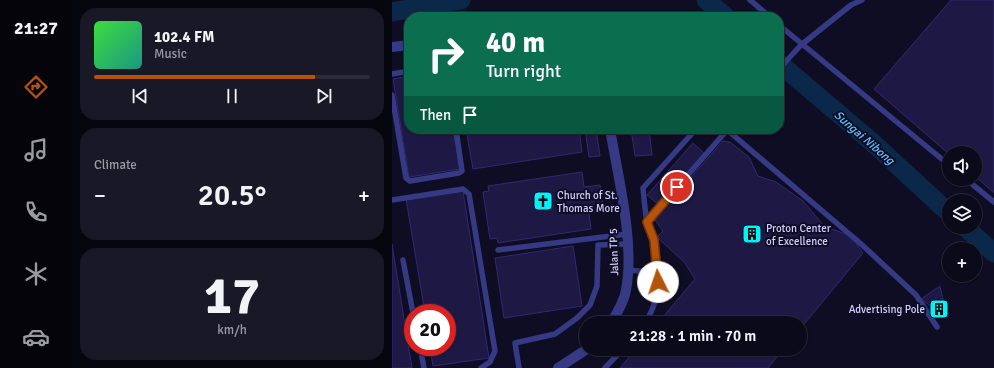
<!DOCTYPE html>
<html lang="en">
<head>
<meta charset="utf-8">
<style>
	:root { --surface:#0b0a1a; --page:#191827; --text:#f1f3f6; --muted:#9a9aa2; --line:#2b2b39; --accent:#b45309 }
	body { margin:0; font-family:Signika,sans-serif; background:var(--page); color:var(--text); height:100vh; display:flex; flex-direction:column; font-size:15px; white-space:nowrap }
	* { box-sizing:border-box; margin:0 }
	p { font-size:13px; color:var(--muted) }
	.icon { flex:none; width:22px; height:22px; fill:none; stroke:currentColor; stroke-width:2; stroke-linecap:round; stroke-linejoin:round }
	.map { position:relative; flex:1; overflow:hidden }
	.drawer { display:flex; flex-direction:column; gap:8px; padding:8px; background:#06060e; width:320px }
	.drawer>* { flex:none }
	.guide { position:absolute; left:12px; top:12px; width:380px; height:122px; border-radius:16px; box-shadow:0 1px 3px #0004,0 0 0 1px var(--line); background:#0b6e4f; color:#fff; overflow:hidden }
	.tools { position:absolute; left:550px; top:146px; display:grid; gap:8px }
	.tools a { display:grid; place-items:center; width:40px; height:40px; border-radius:50%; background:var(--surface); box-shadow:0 1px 3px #0004,0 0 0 1px var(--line); font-size:20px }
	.speed { position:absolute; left:12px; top:304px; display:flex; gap:8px; font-size:20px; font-weight:700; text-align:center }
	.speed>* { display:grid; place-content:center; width:52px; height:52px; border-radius:50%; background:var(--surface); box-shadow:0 1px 3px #0004,0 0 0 1px var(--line); line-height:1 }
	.speed .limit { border:6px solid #d22; background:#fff; color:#111 }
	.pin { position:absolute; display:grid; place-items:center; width:34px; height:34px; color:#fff; margin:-17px; border:2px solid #fff; border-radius:50%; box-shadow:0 1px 4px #0007 }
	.me { position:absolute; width:44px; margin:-22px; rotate:356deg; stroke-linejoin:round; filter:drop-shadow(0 0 3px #0008) }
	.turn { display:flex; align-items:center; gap:14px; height:84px; padding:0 16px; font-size:18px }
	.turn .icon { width:52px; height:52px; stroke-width:2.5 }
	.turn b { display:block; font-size:28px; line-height:34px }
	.then { display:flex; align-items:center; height:38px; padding:0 16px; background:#0003; gap:8px; font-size:15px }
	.big { font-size:30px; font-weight:600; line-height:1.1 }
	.drawer .card { flex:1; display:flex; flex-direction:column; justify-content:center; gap:6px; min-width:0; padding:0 14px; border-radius:16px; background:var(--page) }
	.drawer .dial { align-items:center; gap:0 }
	.dial b { font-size:52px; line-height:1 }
	.song { display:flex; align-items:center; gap:12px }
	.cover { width:48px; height:48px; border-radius:6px; background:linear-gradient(135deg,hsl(120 70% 55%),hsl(170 70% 35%)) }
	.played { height:4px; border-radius:2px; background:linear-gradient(90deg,var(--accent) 80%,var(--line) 80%) }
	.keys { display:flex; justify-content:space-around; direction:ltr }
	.heat { display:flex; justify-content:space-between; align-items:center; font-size:22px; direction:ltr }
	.trip { position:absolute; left:187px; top:316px; width:228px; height:40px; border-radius:20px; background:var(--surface); box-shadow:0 1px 3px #0004,0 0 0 1px var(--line); font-weight:600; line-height:40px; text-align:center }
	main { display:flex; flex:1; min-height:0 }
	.menu { display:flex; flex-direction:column; width:72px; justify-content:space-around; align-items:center; background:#04040a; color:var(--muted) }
	.menu .icon { width:28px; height:28px }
	.menu .current { color:var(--accent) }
	.menu b { font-size:18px; color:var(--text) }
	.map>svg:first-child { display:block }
</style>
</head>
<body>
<main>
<nav class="menu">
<b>21:27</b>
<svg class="icon current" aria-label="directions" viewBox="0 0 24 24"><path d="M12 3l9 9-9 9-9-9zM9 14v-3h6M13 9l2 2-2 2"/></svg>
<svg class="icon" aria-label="music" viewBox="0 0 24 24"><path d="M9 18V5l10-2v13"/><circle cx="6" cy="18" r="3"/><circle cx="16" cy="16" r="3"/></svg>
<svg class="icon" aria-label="phone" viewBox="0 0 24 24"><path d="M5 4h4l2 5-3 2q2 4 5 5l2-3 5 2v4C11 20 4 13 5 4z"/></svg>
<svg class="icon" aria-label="climate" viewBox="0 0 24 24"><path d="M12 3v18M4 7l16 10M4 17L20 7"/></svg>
<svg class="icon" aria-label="car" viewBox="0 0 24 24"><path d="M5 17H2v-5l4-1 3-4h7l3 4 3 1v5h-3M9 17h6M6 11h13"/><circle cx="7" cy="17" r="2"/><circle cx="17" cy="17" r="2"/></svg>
</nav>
<section class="drawer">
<div class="card">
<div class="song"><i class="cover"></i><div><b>102.4 FM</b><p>Music</p></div></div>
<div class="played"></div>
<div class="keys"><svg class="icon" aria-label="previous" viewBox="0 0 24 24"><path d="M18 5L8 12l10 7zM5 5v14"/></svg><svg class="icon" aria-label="pause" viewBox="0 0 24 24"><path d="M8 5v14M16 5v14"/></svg><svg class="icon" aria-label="next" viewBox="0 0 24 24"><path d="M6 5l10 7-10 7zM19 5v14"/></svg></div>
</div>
<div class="card"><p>Climate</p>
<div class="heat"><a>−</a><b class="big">20.5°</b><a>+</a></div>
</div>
<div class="card dial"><b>17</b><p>km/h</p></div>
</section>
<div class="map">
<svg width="602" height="368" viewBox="0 0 602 368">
	<rect width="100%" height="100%" fill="#0f0d23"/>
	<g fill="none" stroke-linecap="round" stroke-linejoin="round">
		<path stroke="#0b2749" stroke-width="19" d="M 314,0 L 334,17
			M 0,12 L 69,0
			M 387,63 L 481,143 L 557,213
			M 573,227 L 602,253"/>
	</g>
	<path fill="#1e1845" stroke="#322972" d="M 559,0 L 602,0 L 602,193 L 583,176 L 583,153 L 557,154 L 482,89 Z
		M 17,76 L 17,129 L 61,129 L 68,169 L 17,177 L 1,79 Z
		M 74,129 L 187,129 L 190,152 L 81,169 Z
		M 193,129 L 204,129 L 208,156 L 197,157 Z
		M 239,129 L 257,129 L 260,155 L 243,156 Z
		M 331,141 L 338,142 L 357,157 L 366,176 L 384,182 L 411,201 L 432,226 L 459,236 L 471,253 L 408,329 L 408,323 L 266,323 L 303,279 L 293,263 L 265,237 L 271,231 L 262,219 Z
		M 301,143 L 312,153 L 266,204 L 255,195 Z
		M 190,172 L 192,187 L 208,185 L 212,211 L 197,213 L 199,229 L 106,243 L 105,238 L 98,239 L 91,192 L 97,191 L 96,186 Z
		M 71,191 L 97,358 L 41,366 L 38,347 L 55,347 L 55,313 L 33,313 L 14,199 Z
		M 0,244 L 20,368 L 0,368 Z
		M 181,246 L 190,306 L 112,318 L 103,258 Z
		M 548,286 L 555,318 L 529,299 Z
		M 244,349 L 391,349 L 376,368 L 228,368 Z"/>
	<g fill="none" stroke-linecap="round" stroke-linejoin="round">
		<path stroke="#363984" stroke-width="5.5" d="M 358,0 L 378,17
			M 387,25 L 557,165
			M 387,69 L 409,45 L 459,5 L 470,0
			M 0,74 L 17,71
			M 0,95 L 14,178 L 18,181 L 67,173 L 70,171 L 64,129
			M 334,129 L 468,243 L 524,295 L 545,327
			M 574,179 L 602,202
			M 0,200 L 71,189 L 77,194 L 103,351 L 98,362 L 89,368
			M 255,222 L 336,129
			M 106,250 L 235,234
			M 11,260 L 21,313
			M 236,270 L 267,273
			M 253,323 C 269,298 270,268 262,239 C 261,233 257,228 255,222 C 253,211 252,199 251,188 L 304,129
			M 28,347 L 32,368
			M 127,368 L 123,343 L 163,334 L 185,318 L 198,305 L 205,286 L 206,245 L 236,244
			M 213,368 L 231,349"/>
		<path stroke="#363984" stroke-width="10" d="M 0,47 L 17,45
			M 218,129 C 226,177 243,243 234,290 C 232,302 225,313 219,323
			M 166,368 L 195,349"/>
	</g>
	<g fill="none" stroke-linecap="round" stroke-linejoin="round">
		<g stroke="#753606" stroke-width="10">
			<path id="route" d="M 266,282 L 262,240 L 255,222 L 285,187"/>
		</g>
		<use href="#route" stroke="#b45309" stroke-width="7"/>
	</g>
	<defs>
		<g id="church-square" transform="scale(1)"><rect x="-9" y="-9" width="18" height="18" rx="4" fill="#00f3fa" stroke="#0f0d23"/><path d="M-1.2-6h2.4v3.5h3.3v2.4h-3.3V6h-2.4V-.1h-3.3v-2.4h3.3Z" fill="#111"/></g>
		<g id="building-square" transform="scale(1)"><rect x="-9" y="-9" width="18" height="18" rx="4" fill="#00f3fa" stroke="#0f0d23"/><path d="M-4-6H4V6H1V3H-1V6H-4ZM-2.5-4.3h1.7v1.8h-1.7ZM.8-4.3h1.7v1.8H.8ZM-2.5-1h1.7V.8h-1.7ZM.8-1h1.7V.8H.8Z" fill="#111"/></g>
	</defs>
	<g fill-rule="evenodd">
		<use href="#church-square" x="151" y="201"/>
		<use href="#building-square" x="360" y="234"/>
		<use href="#building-square" x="547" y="309"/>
	</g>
	<g text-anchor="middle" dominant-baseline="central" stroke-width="4" stroke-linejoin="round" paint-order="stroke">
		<g font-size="11" fill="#d1cfff" stroke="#0f0d23" text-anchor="start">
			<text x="165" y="195">Church of St.<tspan x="165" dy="13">Thomas More</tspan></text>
			<text x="374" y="228">Proton Center<tspan x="374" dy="13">of Excellence</tspan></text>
			<text x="533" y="309" text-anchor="end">Advertising Pole</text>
		</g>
		<g font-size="11" fill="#d1cfff" stroke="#0f0d23">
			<text transform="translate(222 252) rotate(-92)">Jalan TP 5</text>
		</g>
		<g font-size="12" font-style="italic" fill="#5dc0ff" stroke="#0f0d23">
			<text transform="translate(472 138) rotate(41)">Sungai Nibong</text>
		</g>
	</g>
</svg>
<div class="tools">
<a><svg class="icon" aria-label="sound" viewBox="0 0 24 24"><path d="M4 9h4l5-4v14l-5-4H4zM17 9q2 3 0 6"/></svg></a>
<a><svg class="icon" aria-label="layers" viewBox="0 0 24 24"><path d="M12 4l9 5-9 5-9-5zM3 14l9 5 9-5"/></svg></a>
<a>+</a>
</div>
<div class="speed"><div class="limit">20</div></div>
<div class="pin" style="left:285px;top:187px;background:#d93025"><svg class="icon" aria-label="arrive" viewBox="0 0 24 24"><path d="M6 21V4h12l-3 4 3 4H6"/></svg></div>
<svg class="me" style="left:266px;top:282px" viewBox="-20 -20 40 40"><circle r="19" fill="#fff"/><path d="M0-13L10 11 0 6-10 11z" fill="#b45309"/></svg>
<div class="trip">21:28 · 1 min · 70 m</div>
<div class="guide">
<div class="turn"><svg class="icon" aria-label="right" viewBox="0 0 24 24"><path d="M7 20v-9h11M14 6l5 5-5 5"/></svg><div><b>40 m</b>Turn right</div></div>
<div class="then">Then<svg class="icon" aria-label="arrive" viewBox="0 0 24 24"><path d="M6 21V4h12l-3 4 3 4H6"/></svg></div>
</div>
</div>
</main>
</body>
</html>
